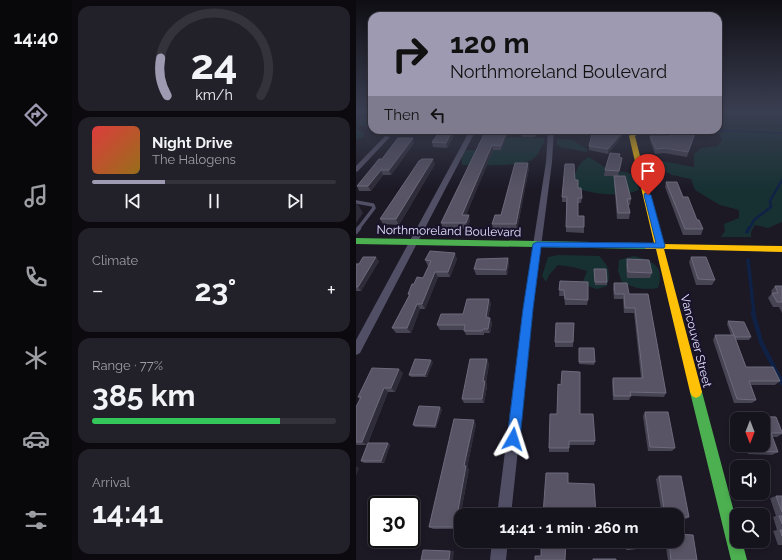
<!DOCTYPE html>
<html lang="en">
<head>
<meta charset="utf-8">
<style>
	:root { --surface:#15131c; --page:#222029; --text:#f1f3f6; --muted:#9d9ea3; --line:#34323b; --accent:#9d9ab1 }
	body { margin:0; font-family:Raleway,sans-serif; background:var(--page); color:var(--text); height:100vh; display:flex; flex-direction:column; font-size:15px; white-space:nowrap }
	* { box-sizing:border-box; margin:0 }
	p { font-size:13px; color:var(--muted) }
	.icon { flex:none; width:22px; height:22px; fill:none; stroke:currentColor; stroke-width:2; stroke-linecap:round; stroke-linejoin:round }
	.map { position:relative; flex:1; overflow:hidden }
	.side { display:flex; flex-direction:column; gap:6px; padding:6px; background:#0c0a0f; width:284px }
	.side>* { flex:none }
	.top-card { position:absolute; left:12px; top:12px; width:354px; height:122px; border-radius:12px; box-shadow:0 2px 6px #0003,0 0 0 1px var(--line); background:#9d9ab1; color:#111; overflow:hidden }
	.needle { width:26px; rotate:180deg }
	.controls { position:absolute; left:374px; top:412px; display:grid; gap:8px }
	.controls a { display:grid; place-items:center; width:40px; height:40px; border-radius:8px; background:var(--surface); box-shadow:0 2px 6px #0003,0 0 0 1px var(--line); font-size:20px }
	.speed { position:absolute; left:12px; top:496px; display:flex; gap:8px; font-size:20px; font-weight:700; text-align:center }
	.speed>* { display:grid; place-content:center; width:52px; height:52px; border-radius:50%; background:var(--surface); box-shadow:0 2px 6px #0003,0 0 0 1px var(--line); line-height:1 }
	.speed .limit { border:2px solid #111; border-radius:6px; background:#fff; color:#111 }
	.pin { position:absolute; display:grid; place-items:center; width:34px; height:34px; color:#fff; margin:-41px -17px; border-radius:50% 50% 50% 0; rotate:-45deg; box-shadow:0 0 4px #0007 }
	.pin .icon { rotate:45deg }
	.me { position:absolute; width:44px; margin:-22px; rotate:6deg; stroke-linejoin:round; filter:drop-shadow(0 0 3px #0008) }
	.turn { display:flex; align-items:center; gap:14px; height:84px; padding:0 16px; font-size:18px }
	.turn .icon { width:52px; height:52px; stroke-width:2.5 }
	.turn b { display:block; font-size:28px; line-height:34px }
	.then { display:flex; align-items:center; height:38px; padding:0 16px; background:#0003; gap:8px; font-size:15px }
	.big { font-size:30px; font-weight:700; line-height:1.1 }
	.side .tile { flex:1; display:flex; flex-direction:column; justify-content:center; gap:6px; min-width:0; padding:0 14px; border-radius:12px; background:var(--page) }
	.side .dial { align-items:center; gap:0 }
	.dial svg { height:104px; overflow:visible; fill:none; stroke:var(--line); stroke-width:7; stroke-linecap:round; text-anchor:middle }
	.dial text { fill:var(--text); stroke:none }
	.song { display:flex; align-items:center; gap:12px }
	.cover { width:48px; height:48px; border-radius:6px; background:linear-gradient(135deg,hsl(0 70% 55%),hsl(40 70% 35%)) }
	.played { height:4px; border-radius:2px; background:linear-gradient(90deg,var(--accent) 30%,var(--line) 30%) }
	.keys { display:flex; justify-content:space-around; direction:ltr }
	.heat { display:flex; justify-content:space-between; align-items:center; font-size:22px; direction:ltr }
	.charge { height:6px; border-radius:3px; background:linear-gradient(90deg,#34c759 77%,var(--line) 0) }
	.trip { position:absolute; left:98px; top:508px; width:230px; height:40px; border-radius:12px; background:var(--surface); box-shadow:0 2px 6px #0003,0 0 0 1px var(--line); font-weight:700; line-height:40px; text-align:center }
	main { display:flex; flex:1; min-height:0 }
	.tabs { display:flex; flex-direction:column; width:72px; justify-content:space-around; align-items:center; background:#08080b; color:var(--muted) }
	.tabs .icon { width:28px; height:28px }
	.tabs .on { color:var(--accent) }
	.tabs b { font-size:18px; color:var(--text) }
	.map>svg:first-child { display:block }
</style>
</head>
<body>
<main>
<nav class="tabs">
<b>14:40</b>
<svg class="icon on" aria-label="directions" viewBox="0 0 24 24"><path d="M12 3l9 9-9 9-9-9zM9 14v-3h6M13 9l2 2-2 2"/></svg>
<svg class="icon" aria-label="music" viewBox="0 0 24 24"><path d="M9 18V5l10-2v13"/><circle cx="6" cy="18" r="3"/><circle cx="16" cy="16" r="3"/></svg>
<svg class="icon" aria-label="phone" viewBox="0 0 24 24"><path d="M5 4h4l2 5-3 2q2 4 5 5l2-3 5 2v4C11 20 4 13 5 4z"/></svg>
<svg class="icon" aria-label="climate" viewBox="0 0 24 24"><path d="M12 3v18M4 7l16 10M4 17L20 7"/></svg>
<svg class="icon" aria-label="car" viewBox="0 0 24 24"><path d="M5 17H2v-5l4-1 3-4h7l3 4 3 1v5h-3M9 17h6M6 11h13"/><circle cx="7" cy="17" r="2"/><circle cx="17" cy="17" r="2"/></svg>
<svg class="icon" aria-label="filters" viewBox="0 0 24 24"><path d="M4 7h16M4 17h16"/><circle cx="9" cy="7" r="2"/><circle cx="15" cy="17" r="2"/></svg>
</nav>
<section class="side">
<div class="tile dial"><svg viewBox="0 0 100 80">
<path d="M14 69A42 42 0 1 1 86 69"/>
<path d="M14 69A42 42 0 0 1 9 40" stroke="#9d9ab1"/>
<text x="50" y="56" font-size="32" font-weight="700">24</text>
<text x="50" y="72" font-size="11">km/h</text>
</svg></div>
<div class="tile">
<div class="song"><i class="cover"></i><div><b>Night Drive</b><p>The Halogens</p></div></div>
<div class="played"></div>
<div class="keys"><svg class="icon" aria-label="previous" viewBox="0 0 24 24"><path d="M18 5L8 12l10 7zM5 5v14"/></svg><svg class="icon" aria-label="pause" viewBox="0 0 24 24"><path d="M8 5v14M16 5v14"/></svg><svg class="icon" aria-label="next" viewBox="0 0 24 24"><path d="M6 5l10 7-10 7zM19 5v14"/></svg></div>
</div>
<div class="tile"><p>Climate</p>
<div class="heat"><a>−</a><b class="big">23°</b><a>+</a></div>
</div>
<div class="tile"><p>Range · 77%</p><b class="big">385 km</b><div class="charge"></div></div>
<div class="tile"><p>Arrival</p><b class="big">14:41</b></div>
</section>
<div class="map">
<svg width="426" height="560" viewBox="0 0 426 560">
	<rect width="100%" height="100%" fill="#1c1925"/>
	<path fill="#173133" d="M 362,111 L 426,111 L 426,222 L 412,228 L 399,225 L 395,232 L 395,237 L 365,237 L 369,231 L 368,224 L 383,218 L 383,210 L 364,205 L 339,190 L 335,179 L 316,175 L 296,165 L 287,163 L 286,160 L 295,159 L 338,167 L 338,154 L 345,148 L 361,146 L 366,140 L 363,134 L 338,130 L 362,130 Z
		M 8,117 L 16,117 L 16,127 L 1,126 L 2,129 L 8,133 L 7,137 L 0,140 L 0,121 Z
		M 154,137 L 188,138 L 189,141 C 184,147 183,155 177,159 C 168,167 119,165 106,165 L 106,156 L 110,150 L 131,151 L 144,149 L 149,139 Z
		M 201,139 L 216,140 L 231,149 L 231,152 L 204,147 L 201,144 Z
		M 233,157 L 250,168 L 272,173 L 279,176 L 283,190 C 264,198 241,194 221,189 C 215,178 221,162 233,157 Z
		M 202,255 L 243,256 C 253,265 255,274 251,286 L 241,289 L 226,284 L 231,271 L 217,267 L 202,265 L 193,275 L 190,282 L 186,276 L 192,257 Z
		M 278,256 C 297,261 309,266 302,288 C 287,290 280,289 266,282 L 262,271 L 263,260 Z"/>
	<g fill="none" stroke-linecap="round" stroke-linejoin="round">
		<path stroke="#102146" stroke-width="2" d="M 353,130 L 426,133"/>
		<path stroke="#102146" stroke-width="2.5" d="M 393,229 L 398,220 L 415,207 L 414,201 L 426,180"/>
		<path stroke="#102146" stroke-width="3.5" d="M 391,232 L 393,228
			M 392,260 L 398,314"/>
		<path stroke="#102146" stroke-width="4.5" d="M 397,313 L 405,342 L 426,383"/>
		<path stroke="#514f65" stroke-width="3.5" d="M 0,202 L 17,205 L 18,208 L 2,229"/>
		<path stroke="#514f65" stroke-width="4.5" d="M 0,232 L 3,228"/>
		<path fill="#514f65" fill-rule="evenodd" d="M 114,130 L 120,130 L 4,353 L 0,355 L 0,340 Z
			M 192,130 L 198,130 L 196,162 L 177,309 L 155,515 L 141,515 L 167,309 L 190,162 Z
			M 29,136 L 34,137 L 2,171 L 0,172 L 0,166 Z
			M 136,541 L 152,541 L 150,560 L 134,560 Z"/>
		<path fill="#4caf50" fill-rule="evenodd" d="M 0,238 L 290,243 L 294,246 L 290,249 L 0,244 Z
			M 340,386 L 344,388 L 346,392 L 381,523 L 381,541 L 386,541 L 391,560 L 375,560 L 334,392 L 336,388 Z"/>
		<path fill="#ffc107" fill-rule="evenodd" d="M 279,130 L 287,130 L 279,136 L 306,244 L 426,246 L 426,252 L 308,249 L 346,392 L 344,396 L 340,398 L 336,396 L 334,392 L 300,249 L 290,249 L 286,246 L 290,243 L 298,243 L 273,136 Z"/>
	</g>
	<path fill="#474453" d="M 85,130 L 101,130 L 91,148 L 77,147 L 76,142 Z
		M 130,130 L 153,130 L 153,132 L 145,150 L 137,150 L 110,215 L 114,220 L 111,229 L 87,228 L 85,223 Z
		M 181,130 L 179,137 L 166,137 L 165,132 Z
		M 249,130 L 270,130 L 269,132 L 252,154 L 233,150 L 233,146 L 249,131 Z
		M 314,131 L 340,131 L 331,157 L 308,153 L 299,154 L 294,140 L 294,136 L 313,136 Z
		M 58,143 L 35,175 L 27,175 L 15,191 L 3,191 L 1,186 L 26,159 Z
		M 263,157 L 266,158 L 262,176 L 275,199 L 274,205 L 272,205 L 274,213 L 273,219 L 261,219 L 258,181 L 258,176 L 248,176 L 249,170 Z
		M 79,164 L 43,225 L 27,224 L 24,219 Z
		M 173,168 L 161,230 L 137,229 L 136,224 L 145,215 Z
		M 219,180 L 226,198 L 225,203 L 222,203 L 222,216 L 228,227 L 228,233 L 210,232 L 210,202 L 206,202 L 206,197 Z
		M 310,182 L 327,197 L 347,229 L 345,235 L 327,235 L 309,187 Z
		M 335,257 L 359,280 L 356,285 L 340,285 L 333,262 Z
		M 152,258 L 153,264 L 151,275 L 120,275 L 118,269 Z
		M 101,259 L 94,277 L 82,277 L 69,309 L 64,309 L 55,333 L 40,333 L 36,328 L 53,296 L 52,294 L 67,278 L 73,266 L 72,266 L 69,260 Z
		M 271,259 L 296,273 L 294,278 L 271,278 L 270,265 Z
		M 23,261 L 5,291 L 0,291 L 0,264 Z
		M 238,269 L 251,282 L 251,285 L 239,285 Z
		M 204,281 L 232,300 L 231,305 L 209,305 L 208,296 L 203,296 Z
		M 258,283 L 273,294 L 292,294 L 310,393 L 308,397 L 275,396 L 273,400 L 257,400 L 256,382 L 257,378 L 285,378 L 278,313 L 268,313 L 267,299 L 258,299 L 257,288 Z
		M 419,286 L 426,286 L 426,313 L 423,307 L 417,307 L 412,298 L 416,293 L 415,291 Z
		M 135,303 L 132,318 L 134,318 L 136,323 L 134,333 L 128,333 L 128,335 L 110,335 L 108,330 L 84,330 L 81,325 Z
		M 372,321 L 395,337 L 393,340 L 380,340 L 390,367 L 424,381 L 419,385 L 395,385 L 400,400 L 396,403 L 378,403 L 357,340 L 359,335 L 375,335 L 371,324 Z
		M 218,323 L 217,347 L 199,347 L 199,342 Z
		M 223,348 L 239,362 L 238,365 L 223,364 Z
		M 131,359 L 133,364 L 130,382 L 131,386 L 128,403 L 108,403 L 106,399 Z
		M 77,362 L 71,377 L 55,377 L 53,375 Z
		M 47,373 L 39,392 L 32,392 L 12,443 L 32,443 L 34,445 L 28,463 L 8,463 L 5,461 L 11,445 L 0,445 L 0,407 L 4,399 L 2,397 Z
		M 86,409 L 80,428 L 59,427 L 57,425 Z
		M 289,412 L 319,448 L 316,451 L 292,451 L 287,416 Z
		M 224,414 L 239,441 L 238,445 L 213,445 L 213,452 L 193,452 L 193,448 Z
		M 386,416 L 420,417 L 426,432 L 426,434 L 421,437 L 416,437 L 422,452 L 416,455 L 392,454 L 389,445 L 407,445 L 407,419 L 382,419 Z
		M 120,424 L 111,468 L 113,469 L 102,529 L 77,529 L 73,527 Z
		M 303,476 L 333,517 L 330,519 L 321,519 L 321,515 L 306,515 L 300,479 Z
		M 420,496 L 426,496 L 426,545 L 422,545 L 417,531 L 421,530 L 417,517 L 420,516 L 414,498 Z
		M 269,541 L 291,541 L 291,548 L 270,550 Z
		M 309,541 L 321,541 L 341,560 L 312,560 Z"/>
	<path fill="#2f2c39" d="M 97,130 L 101,130 L 91,148 L 90,143 Z
		M 151,130 L 153,130 L 153,132 L 145,150 L 145,146 Z
		M 179,130 L 181,130 L 179,137 Z
		M 268,130 L 270,130 L 269,132 L 252,154 L 252,149 Z
		M 57,138 L 58,143 L 35,175 L 33,170 Z
		M 136,145 L 137,150 L 108,220 L 106,215 Z
		M 266,158 L 266,163 L 262,176 L 263,171 Z
		M 77,159 L 79,164 L 43,225 L 40,219 Z
		M 172,163 L 173,168 L 161,230 L 160,224 Z
		M 25,170 L 27,175 L 15,191 L 12,186 Z
		M 1,203 L 7,213 L 0,223 L 0,205 Z
		M 113,215 L 114,220 L 111,229 L 110,223 Z
		M 99,253 L 101,259 L 94,277 L 92,272 Z
		M 20,257 L 23,261 L 5,291 L 2,287 Z
		M 152,258 L 153,264 L 151,275 L 150,270 Z
		M 79,272 L 82,277 L 69,309 L 66,304 Z
		M 133,299 L 135,303 L 131,322 L 130,317 Z
		M 61,304 L 64,309 L 55,333 L 51,328 Z
		M 134,318 L 136,323 L 134,333 L 132,329 Z
		M 131,359 L 133,364 L 130,382 L 131,386 L 128,403 L 126,399 L 127,381 Z
		M 75,360 L 77,362 L 71,377 L 69,375 Z
		M 43,369 L 47,373 L 39,392 L 35,388 Z
		M 28,388 L 32,392 L 11,445 L 6,442 Z
		M 84,407 L 86,409 L 80,428 L 79,426 Z
		M 118,420 L 120,424 L 111,468 L 113,469 L 102,529 L 99,527 L 108,466 Z
		M 32,443 L 34,445 L 28,463 L 25,461 Z
		M 0,466 L 3,468 L 0,476 Z
		M 94,551 L 98,551 L 97,560 L 93,560 Z"/>
	<path fill="#585465" stroke="#6d6a7d" d="M 85,130 L 97,130 L 90,143 L 76,142 Z
		M 130,130 L 151,130 L 145,146 L 136,145 L 106,215 L 113,215 L 110,223 L 85,223 Z
		M 166,130 L 179,130 L 179,132 L 165,132 Z
		M 237,130 L 250,131 L 250,130 L 268,130 L 252,149 L 233,146 Z
		M 314,131 L 340,131 L 332,152 L 309,148 L 300,149 L 294,136 L 316,136 Z
		M 42,138 L 57,138 L 33,170 L 25,170 L 12,186 L 1,186 L 23,159 L 26,159 Z
		M 254,153 L 264,154 L 263,157 L 266,158 L 263,171 L 249,170 Z
		M 66,159 L 77,159 L 40,219 L 24,219 L 63,161 Z
		M 159,163 L 172,163 L 160,224 L 136,224 L 139,215 L 145,215 Z
		M 209,164 L 218,164 L 219,180 L 222,180 L 222,188 L 225,188 L 226,198 L 222,198 L 222,216 L 228,216 L 228,227 L 210,227 L 211,197 L 206,197 Z
		M 258,176 L 269,176 L 275,199 L 271,199 L 274,213 L 262,213 Z
		M 310,182 L 321,182 L 327,197 L 332,197 L 341,220 L 343,220 L 347,229 L 329,229 Z
		M 74,251 L 99,253 L 92,272 L 79,272 L 66,304 L 61,304 L 51,328 L 36,328 L 54,294 L 52,294 L 56,284 L 58,284 L 61,277 L 67,278 L 75,261 L 69,260 Z
		M 7,257 L 20,257 L 2,287 L 0,287 L 0,264 L 3,264 Z
		M 335,257 L 350,257 L 359,280 L 342,279 Z
		M 152,258 L 150,270 L 118,269 L 121,259 Z
		M 271,259 L 293,260 L 296,273 L 272,272 Z
		M 238,269 L 250,269 L 251,282 L 239,282 Z
		M 204,281 L 232,282 L 232,300 L 209,299 L 208,290 L 203,290 Z
		M 258,283 L 271,283 L 273,294 L 292,294 L 310,393 L 274,392 L 275,396 L 258,396 L 257,378 L 287,378 L 279,308 L 269,308 L 268,294 L 259,294 Z
		M 419,286 L 426,286 L 426,302 L 421,302 L 416,293 L 422,293 Z
		M 111,299 L 133,299 L 130,317 L 134,318 L 132,329 L 127,329 L 126,331 L 108,331 L 109,325 L 81,325 L 85,314 L 107,314 Z
		M 372,321 L 388,322 L 395,337 L 379,337 Z
		M 200,323 L 218,323 L 217,342 L 199,342 Z
		M 359,335 L 378,335 L 390,367 L 417,367 L 424,381 L 393,381 L 400,400 L 381,399 Z
		M 223,348 L 238,348 L 239,362 L 223,362 Z
		M 59,359 L 75,360 L 69,375 L 53,375 Z
		M 114,359 L 131,359 L 127,381 L 129,381 L 126,399 L 106,399 Z
		M 16,368 L 43,369 L 35,388 L 28,388 L 6,442 L 0,442 L 0,407 L 5,397 L 2,397 Z
		M 206,371 L 224,372 L 224,414 L 237,414 L 239,441 L 213,441 L 213,448 L 193,448 L 194,414 L 201,414 L 202,384 L 205,385 Z
		M 63,406 L 84,407 L 79,426 L 57,425 Z
		M 289,412 L 312,412 L 319,448 L 294,447 Z
		M 386,416 L 420,417 L 426,432 L 426,433 L 415,433 L 422,452 L 397,451 L 395,445 L 407,445 L 407,419 L 387,419 Z
		M 98,419 L 118,420 L 108,466 L 110,466 L 99,527 L 73,527 Z
		M 12,443 L 32,443 L 25,461 L 5,461 Z
		M 190,473 L 212,473 L 212,483 L 238,484 L 240,515 L 187,515 Z
		M 303,476 L 325,476 L 333,517 L 321,517 L 321,515 L 309,515 Z
		M 420,496 L 426,496 L 426,512 Z
		M 423,516 L 426,516 L 426,524 Z
		M 424,530 L 426,530 L 426,536 Z
		M 321,534 L 337,535 L 341,560 L 315,560 L 313,541 L 321,541 Z
		M 185,541 L 210,541 L 209,560 L 179,560 L 179,556 L 185,556 Z
		M 270,541 L 291,541 L 292,548 L 271,549 Z
		M 67,550 L 94,551 L 93,560 L 65,560 Z
		M 237,559 L 260,559 L 260,560 L 237,560 Z"/>
	<linearGradient id="sky" x2="0" y2="1"><stop stop-color="#0f0e14"/><stop offset="0.59" stop-color="#3a3e51"/><stop offset="1" stop-color="#3a3e51" stop-opacity="0"/></linearGradient>
	<rect width="426" height="189" fill="url(#sky)"/>
	<path fill="#1a73e8" stroke="#114b97" d="M 289,193 L 295,195 L 309,246 L 308,248 L 185,247 L 177,309 L 164,439 L 162,444 L 157,446 L 153,444 L 151,439 L 167,309 L 177,244 L 181,242 L 300,243 L 288,195 Z"/>
	<g text-anchor="middle" dominant-baseline="central" stroke-width="4" stroke-linejoin="round" paint-order="stroke">
		<g font-size="12" fill="#e3dffd" stroke="#18132b">
			<text transform="translate(93 231) rotate(1)">Northmoreland Boulevard</text>
			<text transform="translate(340 341) rotate(76)">Vancouver Street</text>
		</g>
	</g>
</svg>
<div class="controls">
<a><svg class="needle" viewBox="-14 -14 28 28"><path d="M0-13l5 13h-10z" fill="#e53935"/><path d="M0 13l5-13h-10z" fill="#9d9ea3"/></svg></a>
<a><svg class="icon" aria-label="sound" viewBox="0 0 24 24"><path d="M4 9h4l5-4v14l-5-4H4zM17 9q2 3 0 6"/></svg></a>
<a><svg class="icon" aria-label="search" viewBox="0 0 24 24"><circle cx="10" cy="10" r="6"/><path d="M15 15l6 6"/></svg></a>
</div>
<div class="speed"><div class="limit">30</div></div>
<div class="pin" style="left:292px;top:195px;background:#d93025"><svg class="icon" aria-label="arrive" viewBox="0 0 24 24"><path d="M6 21V4h12l-3 4 3 4H6"/></svg></div>
<svg class="me" style="left:157px;top:439px" viewBox="-20 -20 40 40"><path d="M0-17L14 15 0 8-14 15z" fill="#1a73e8" stroke="#fff" stroke-width="4"/></svg>
<div class="trip">14:41 · 1 min · 260 m</div>
<div class="top-card">
<div class="turn"><svg class="icon" aria-label="right" viewBox="0 0 24 24"><path d="M7 20v-9h11M14 6l5 5-5 5"/></svg><div><b>120 m</b>Northmoreland Boulevard</div></div>
<div class="then">Then<svg class="icon" aria-label="left" viewBox="0 0 24 24"><path d="M17 20v-9H6M10 6l-5 5 5 5"/></svg></div>
</div>
</div>
</main>
</body>
</html>
